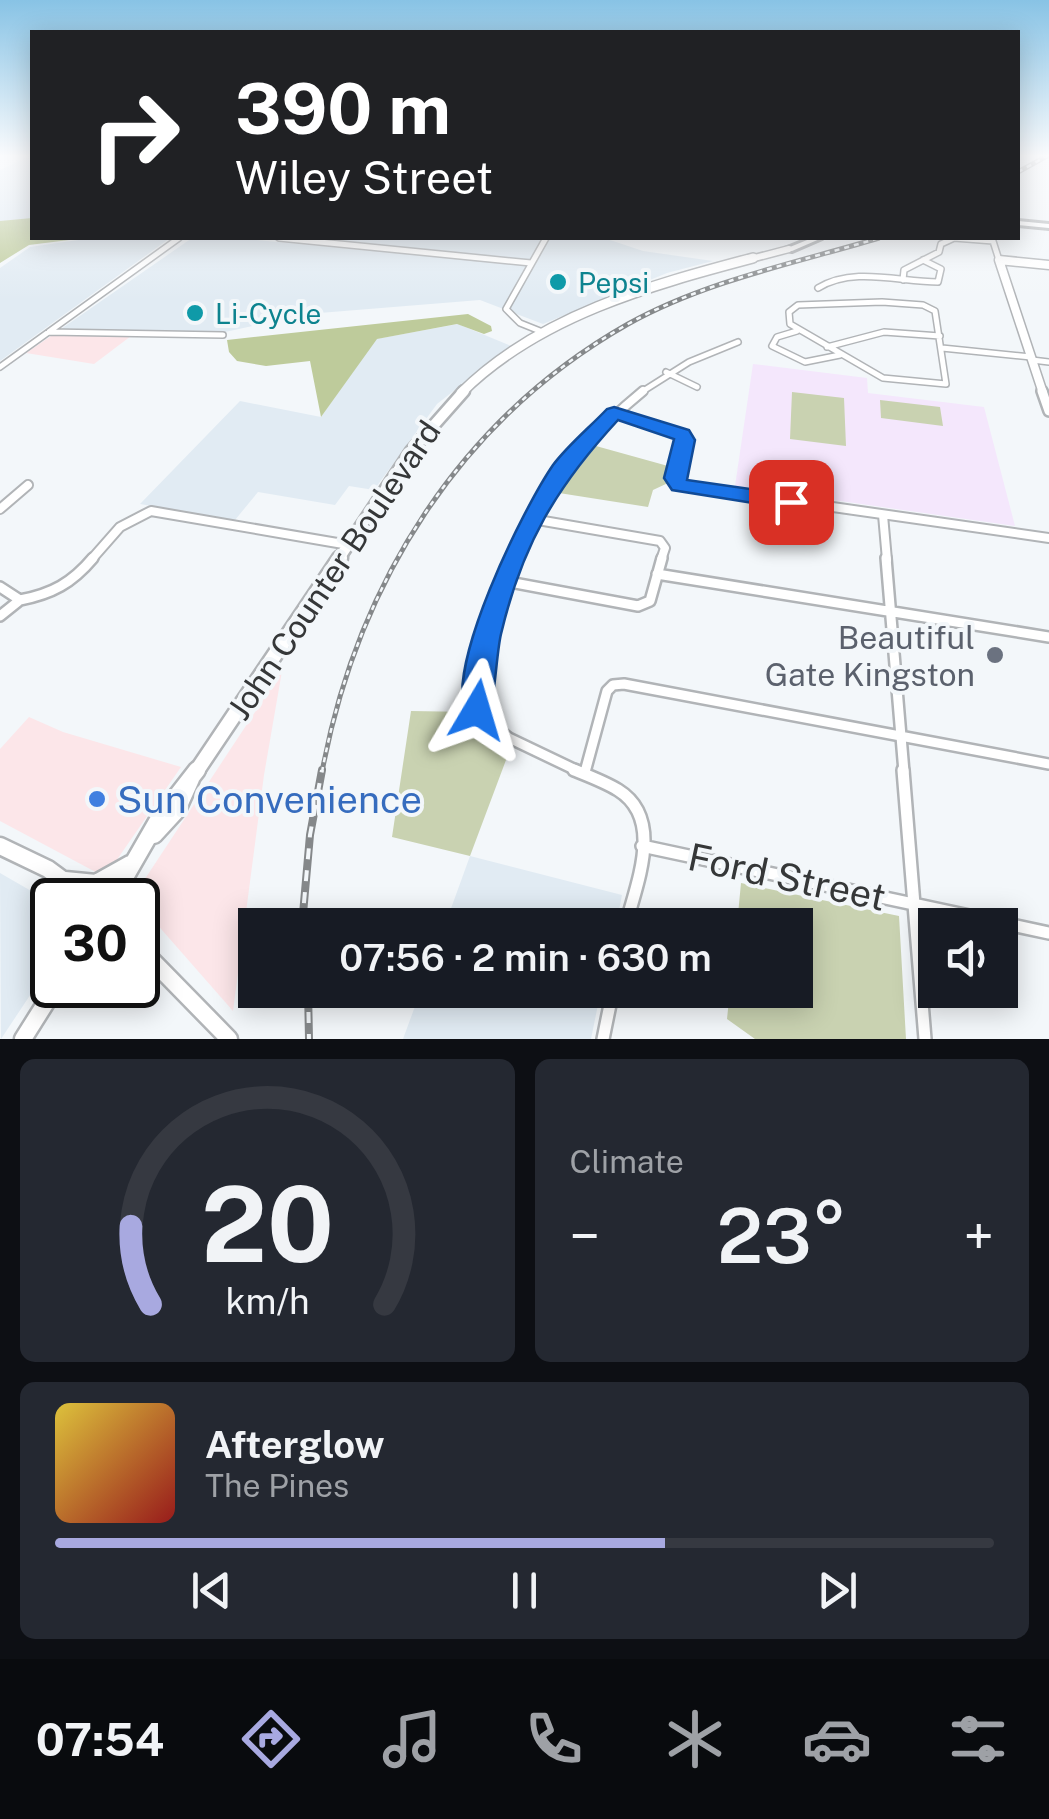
<!DOCTYPE html>
<html lang="en">
<head>
<meta charset="utf-8">
<style>
	:root { --surface:#171b24; --page:#242831; --text:#f1f3f6; --muted:#9ea1a6; --line:#363941; --accent:#a8a9e0 }
	body { margin:0; font-family:"Public Sans",sans-serif; background:var(--page); color:var(--text); height:100vh; display:flex; flex-direction:column; font-size:38px; white-space:nowrap }
	* { box-sizing:border-box; margin:0 }
	p { font-size:32px; color:var(--muted) }
	.icon { flex:none; width:55px; height:55px; fill:none; stroke:currentColor; stroke-width:2; stroke-linecap:round; stroke-linejoin:round }
	.map { position:relative; height:1039px; overflow:hidden }
	.panel { display:flex; flex-direction:column; gap:20px; padding:20px; background:#0d0f14; flex:1 }
	.panel>* { flex:none }
	.top-card { position:absolute; left:30px; top:30px; width:990px; height:210px; border-radius:0px; box-shadow:0 5px 25px #0003; background:#202124; color:#fff; overflow:hidden }
	.fabs { position:absolute; left:918px; top:908px; display:grid; gap:20px }
	.fabs a { display:grid; place-items:center; width:100px; height:100px; border-radius:0px; background:var(--surface); box-shadow:0 5px 25px #0003; font-size:50px }
	.speed { position:absolute; left:30px; top:878px; display:flex; gap:20px; font-size:50px; font-weight:700; text-align:center }
	.speed>* { display:grid; place-content:center; width:130px; height:130px; border-radius:50%; background:var(--surface); box-shadow:0 5px 25px #0003; line-height:1 }
	.speed .limit { border:5px solid #111; border-radius:15px; background:#fff; color:#111 }
	.pin { position:absolute; display:grid; place-items:center; width:85px; height:85px; color:#fff; margin:-42px; border-radius:20px; box-shadow:0 5px 15px #0006 }
	.me { position:absolute; width:110px; margin:-55px; rotate:7deg; stroke-linejoin:round; filter:drop-shadow(0 0 8px #0008) }
	.turn { display:flex; align-items:center; gap:35px; height:210px; padding:0 40px; font-size:45px }
	.turn .icon { width:130px; height:130px; stroke-width:2.5 }
	.turn b { display:block; font-size:70px; line-height:85px }
	.big { font-size:75px; font-weight:600; line-height:1.1 }
	.panel .widget { flex:1; display:flex; flex-direction:column; justify-content:center; gap:15px; min-width:0; padding:0 35px; border-radius:15px; background:var(--page) }
	.panel .dial { align-items:center; gap:0 }
	.dial svg { height:260px; overflow:visible; fill:none; stroke:var(--line); stroke-width:7; stroke-linecap:round; text-anchor:middle }
	.dial text { fill:var(--text); stroke:none }
	.song { display:flex; align-items:center; gap:30px }
	.cover { width:120px; height:120px; border-radius:15px; background:linear-gradient(135deg,hsl(50 70% 55%),hsl(0 70% 35%)) }
	.played { height:10px; border-radius:5px; background:linear-gradient(90deg,var(--accent) 65%,var(--line) 65%) }
	.keys { display:flex; justify-content:space-around; direction:ltr }
	.heat { display:flex; justify-content:space-between; align-items:center; font-size:55px; direction:ltr }
	.panel .tiles { flex:1; display:grid; gap:20px; grid-template-columns:1fr 1fr }
	.widget:last-child { grid-column:span 2 }
	.trip { position:absolute; left:238px; top:908px; width:575px; height:100px; border-radius:0px; background:var(--surface); box-shadow:0 5px 25px #0003; font-weight:600; line-height:100px; text-align:center }
	.menu { display:flex; height:160px; justify-content:space-around; align-items:center; background:#090b0e; color:var(--muted) }
	.menu .icon { width:70px; height:70px }
	.menu .on { color:var(--accent) }
	.menu b { font-size:45px; color:var(--text) }
	.map>svg:first-child { display:block }
</style>
</head>
<body>
<div class="map">
<svg width="1049" height="1039" viewBox="0 0 1049 1039">
	<rect width="100%" height="100%" fill="#f3f7fa"/>
	<path fill="#fce6e9" d="M 54,334 L 131,336 L 94,364 L 26,353 Z
		M 282,671 L 264,775 L 233,1011 L 133,897 Z
		M 29,717 L 63,732 L 181,767 L 105,877 L 0,821 L 0,749 Z"/>
	<path fill="#e1ebf3" d="M 32,155 L 32,238 L 0,246 L 0,170 Z
		M 92,238 L 170,238 L 0,361 L 0,268 L 30,247 Z
		M 192,238 L 235,238 L 371,251 L 376,245 L 304,238 L 604,238 L 643,251 L 713,261 L 667,273 L 543,324 L 480,300 L 307,314 L 225,332 L 61,329 Z
		M 458,324 L 511,346 L 437,404 L 374,490 L 349,486 L 335,505 L 258,492 L 235,520 L 140,504 L 240,401 L 321,417 L 376,339 Z
		M 470,856 L 622,895 L 616,925 L 445,925 Z
		M 0,873 L 52,903 L 52,962 L 1,1039 Z
		M 421,990 L 601,990 L 591,1039 L 403,1039 Z"/>
	<path fill="#f4e7fc" d="M 753,364 L 867,378 L 868,393 L 984,407 L 1015,526 L 735,486 Z"/>
	<path fill="#c9d2b1" d="M 792,392 L 844,398 L 846,446 L 790,439 Z
		M 880,400 L 940,407 L 943,426 L 881,418 Z
		M 596,446 L 668,466 L 668,483 L 653,490 L 648,507 L 559,493 Z
		M 411,711 L 471,712 L 483,728 L 512,744 L 470,856 L 392,837 Z
		M 741,883 L 899,916 L 906,1039 L 755,1039 L 727,1019 L 730,990 L 795,990 L 795,925 L 737,925 Z"/>
	<path fill="#becb9b" d="M 32,218 L 32,238 L 85,238 L 29,245 L 0,263 L 0,221 Z
		M 468,314 L 491,326 L 492,331 L 484,334 L 457,324 L 377,339 L 321,417 L 310,361 L 266,366 L 237,361 L 229,352 L 227,340 Z"/>
	<g fill="none" stroke-linecap="round" stroke-linejoin="round">
		<g stroke="#b1b4b7" stroke-width="8">
			<path id="minor-far3" d="M 279,238 L 531,263
				M 992,238 L 999,260
				M 903,280 L 904,270 L 939,252 L 941,244 L 954,238 L 993,241
				M 818,288 C 854,266 899,282 938,282 L 941,269 L 923,260
				M 882,302 L 923,305 L 935,311 L 946,384 L 883,378 L 790,324 L 789,312 L 798,305 Z
				M 797,331 L 777,337 L 772,346 L 805,362 L 840,355
				M 49,332 L 223,335
				M 545,333 L 520,323 L 506,309 L 546,238
				M 827,347 L 884,332 L 940,336
				M 942,348 L 1031,357
				M 1032,360 L 1049,362
				M 0,367 L 179,238
				M 666,372 L 697,387
				M 640,393 L 689,362 L 738,342"/>
		</g>
		<g stroke="#b1b4b7" stroke-width="12">
			<path id="minor-far2" d="M 614,413 L 682,435 L 685,441 L 675,478 L 679,485 L 1049,538
				M 0,509 L 28,485
				M 883,515 L 887,560
				M 532,519 L 660,541 L 665,548 L 661,560
				M 91,560 L 120,527 L 151,511 L 349,545
				M 512,560 C 539,491 587,437 643,391"/>
		</g>
		<g stroke="#b1b4b7" stroke-width="14">
			<path id="minor-far1" d="M 513,558 C 499,597 467,674 479,715 L 509,738 L 580,772
				M 886,558 L 904,772
				M 657,574 L 1049,637
				M 504,581 L 638,606 L 650,601 L 662,558
				M 0,587 L 20,600 L 0,616
				M 20,600 C 52,594 72,583 93,558
				M 585,772 L 607,691 L 613,685 L 624,684 L 1049,764"/>
		</g>
		<g stroke="#b1b4b7" stroke-width="16">
			<path id="minor" d="M 574,770 C 589,776 605,782 618,790 C 665,819 636,884 626,925
				M 903,770 L 925,1039
				M 642,846 L 1049,933
				M 603,1039 L 613,990"/>
		</g>
		<g stroke="#b1b4b7" stroke-width="9">
			<path id="tertiary-far2" d="M 999,261 L 1006,261"/>
		</g>
		<g stroke="#b1b4b7" stroke-width="11">
			<path id="tertiary-far1" d="M 1043,393 L 999,260 L 1049,265"/>
		</g>
		<g stroke="#b1b4b7" stroke-width="14">
			<path id="tertiary" d="M 1042,391 L 1049,411"/>
		</g>
		<g stroke="#b1b4b7" stroke-width="9">
			<path id="secondary-far4" d="M 743,261 L 789,249"/>
		</g>
		<g stroke="#b1b4b7" stroke-width="12">
			<path id="secondary-far3" d="M 461,393 C 538,316 651,285 753,258"/>
		</g>
		<g stroke="#b1b4b7" stroke-width="15">
			<path id="secondary-far2" d="M 338,560 L 411,451 L 464,391"/>
		</g>
		<g stroke="#b1b4b7" stroke-width="19">
			<path id="secondary-far1" d="M 196,772 L 340,558"/>
		</g>
		<g stroke="#b1b4b7" stroke-width="21">
			<path id="secondary" d="M 154,835 L 177,810 L 191,779
				M 0,846 L 48,869 L 90,900
				M 65,880 L 96,883 L 130,864
				M 112,900 L 158,820 L 197,770
				M 138,946 L 229,1039
				M 23,1039 L 57,985"/>
		</g>
		<g stroke="#b1b4b7" stroke-width="6">
			<path id="primary" d="M 1018,221 L 1049,224 L 1049,228 L 1018,225 Z
				M 812,238 L 822,238 L 792,251 L 785,249 Z"/>
		</g>
		<use href="#minor-far3" stroke="#fff" stroke-width="5"/>
		<use href="#minor-far2" stroke="#fff" stroke-width="8"/>
		<use href="#minor-far1" stroke="#fff" stroke-width="9"/>
		<use href="#minor" stroke="#fff" stroke-width="11"/>
		<use href="#tertiary-far2" stroke="#fff" stroke-width="6"/>
		<use href="#tertiary-far1" stroke="#fff" stroke-width="8"/>
		<use href="#tertiary" stroke="#fff" stroke-width="9"/>
		<use href="#secondary-far4" stroke="#fff" stroke-width="6"/>
		<use href="#secondary-far3" stroke="#fff" stroke-width="9"/>
		<use href="#secondary-far2" stroke="#fff" stroke-width="10"/>
		<use href="#secondary-far1" stroke="#fff" stroke-width="14"/>
		<use href="#secondary" stroke="#fff" stroke-width="16"/>
		<use href="#primary" fill="#fff" fill-rule="evenodd"/>
		<g stroke="#85888a" stroke-width="5">
			<path id="rail-far1" d="M 1018,172 L 1049,155
				M 322,772 C 357,584 460,419 628,324 C 705,281 796,263 879,238"/>
		</g>
		<g stroke="#85888a" stroke-width="8">
			<path id="rail" d="M 302,925 L 310,835 L 322,770
				M 308,990 L 309,1039"/>
		</g>
		<use href="#rail-far1" stroke="#f3f7fa" stroke-width="2.5" stroke-dasharray="5" stroke-linecap="butt"/>
		<use href="#rail" stroke="#f3f7fa" stroke-width="4" stroke-dasharray="11" stroke-linecap="butt"/>
	</g>
	<linearGradient id="sky" x2="0" y2="1"><stop stop-color="#88c3e5"/><stop offset="0.52" stop-color="#fafbfd"/><stop offset="1" stop-color="#fafbfd" stop-opacity="0"/></linearGradient>
	<rect width="1049" height="300" fill="url(#sky)"/>
	<path fill="#1a73e8" stroke="#114b97" stroke-width="2.5" d="M 614,407 L 689,430 L 695,440 L 687,480 L 791,495 L 802,502 L 791,509 L 672,490 L 664,478 L 674,439 L 618,420 C 556,487 522,545 501,634 C 496,655 495,704 487,717 L 477,721 L 467,717 C 442,671 524,507 553,465 C 568,445 590,427 607,409 Z"/>
	<g fill="#0f9aa8" stroke="#f3f7fa" stroke-width="4">
		<circle cx="558" cy="282" r="10"/>
		<circle cx="195" cy="313" r="10"/>
	</g>
	<circle fill="#6b7280" stroke="#f3f7fa" stroke-width="4" cx="995" cy="655" r="10"/>
	<circle fill="#3f7fe0" stroke="#f3f7fa" stroke-width="4" cx="97" cy="799" r="10"/>
	<g text-anchor="middle" dominant-baseline="central" stroke-width="8" stroke-linejoin="round" paint-order="stroke">
		<g font-size="28" fill="#0d838f" stroke="#f3f7fa" text-anchor="start">
			<text x="578" y="282">Pepsi</text>
			<text x="215" y="313">Li-Cycle</text>
		</g>
		<g font-size="32" fill="#353738" stroke="#f3f7fa">
			<text transform="translate(334 570) rotate(-56)">John Counter Boulevard</text>
		</g>
		<g font-size="32" fill="#5b616d" stroke="#f3f7fa" text-anchor="end">
			<text x="975" y="637">Beautiful<tspan x="975" dy="37">Gate Kingston</tspan></text>
		</g>
		<g font-size="38" fill="#366cbe" stroke="#f3f7fa" text-anchor="start">
			<text x="117" y="799">Sun Convenience</text>
		</g>
		<g font-size="38" fill="#353738" stroke="#f3f7fa">
			<text transform="translate(787 877) rotate(12)">Ford Street</text>
		</g>
	</g>
</svg>
<div class="fabs">
<a><svg class="icon" aria-label="sound" viewBox="0 0 24 24"><path d="M4 9h4l5-4v14l-5-4H4zM17 9q2 3 0 6"/></svg></a>
</div>
<div class="speed"><div class="limit">30</div></div>
<div class="pin" style="left:791px;top:502px;background:#d93025"><svg class="icon" aria-label="arrive" viewBox="0 0 24 24"><path d="M6 21V4h12l-3 4 3 4H6"/></svg></div>
<svg class="me" style="left:477px;top:710px" viewBox="-20 -20 40 40"><path d="M0-17L14 15 0 8-14 15z" fill="#1a73e8" stroke="#fff" stroke-width="4"/></svg>
<div class="trip">07:56 · 2 min · 630 m</div>
<div class="top-card">
<div class="turn"><svg class="icon" aria-label="right" viewBox="0 0 24 24"><path d="M7 20v-9h11M14 6l5 5-5 5"/></svg><div><b>390 m</b>Wiley Street</div></div>
</div>
</div>
<section class="panel">
<div class="tiles">
<div class="widget dial"><svg viewBox="0 0 100 80">
<path d="M14 69A42 42 0 1 1 86 69"/>
<path d="M14 69A42 42 0 0 1 8 45" stroke="#a8a9e0"/>
<text x="50" y="56" font-size="32" font-weight="700">20</text>
<text x="50" y="72" font-size="11">km/h</text>
</svg></div>
<div class="widget"><p>Climate</p>
<div class="heat"><a>−</a><b class="big">23°</b><a>+</a></div>
</div>
<div class="widget">
<div class="song"><i class="cover"></i><div><b>Afterglow</b><p>The Pines</p></div></div>
<div class="played"></div>
<div class="keys"><svg class="icon" aria-label="previous" viewBox="0 0 24 24"><path d="M18 5L8 12l10 7zM5 5v14"/></svg><svg class="icon" aria-label="pause" viewBox="0 0 24 24"><path d="M8 5v14M16 5v14"/></svg><svg class="icon" aria-label="next" viewBox="0 0 24 24"><path d="M6 5l10 7-10 7zM19 5v14"/></svg></div>
</div>
</div>
</section>
<nav class="menu">
<b>07:54</b>
<svg class="icon on" aria-label="directions" viewBox="0 0 24 24"><path d="M12 3l9 9-9 9-9-9zM9 14v-3h6M13 9l2 2-2 2"/></svg>
<svg class="icon" aria-label="music" viewBox="0 0 24 24"><path d="M9 18V5l10-2v13"/><circle cx="6" cy="18" r="3"/><circle cx="16" cy="16" r="3"/></svg>
<svg class="icon" aria-label="phone" viewBox="0 0 24 24"><path d="M5 4h4l2 5-3 2q2 4 5 5l2-3 5 2v4C11 20 4 13 5 4z"/></svg>
<svg class="icon" aria-label="climate" viewBox="0 0 24 24"><path d="M12 3v18M4 7l16 10M4 17L20 7"/></svg>
<svg class="icon" aria-label="car" viewBox="0 0 24 24"><path d="M5 17H2v-5l4-1 3-4h7l3 4 3 1v5h-3M9 17h6M6 11h13"/><circle cx="7" cy="17" r="2"/><circle cx="17" cy="17" r="2"/></svg>
<svg class="icon" aria-label="filters" viewBox="0 0 24 24"><path d="M4 7h16M4 17h16"/><circle cx="9" cy="7" r="2"/><circle cx="15" cy="17" r="2"/></svg>
</nav>
</body>
</html>
